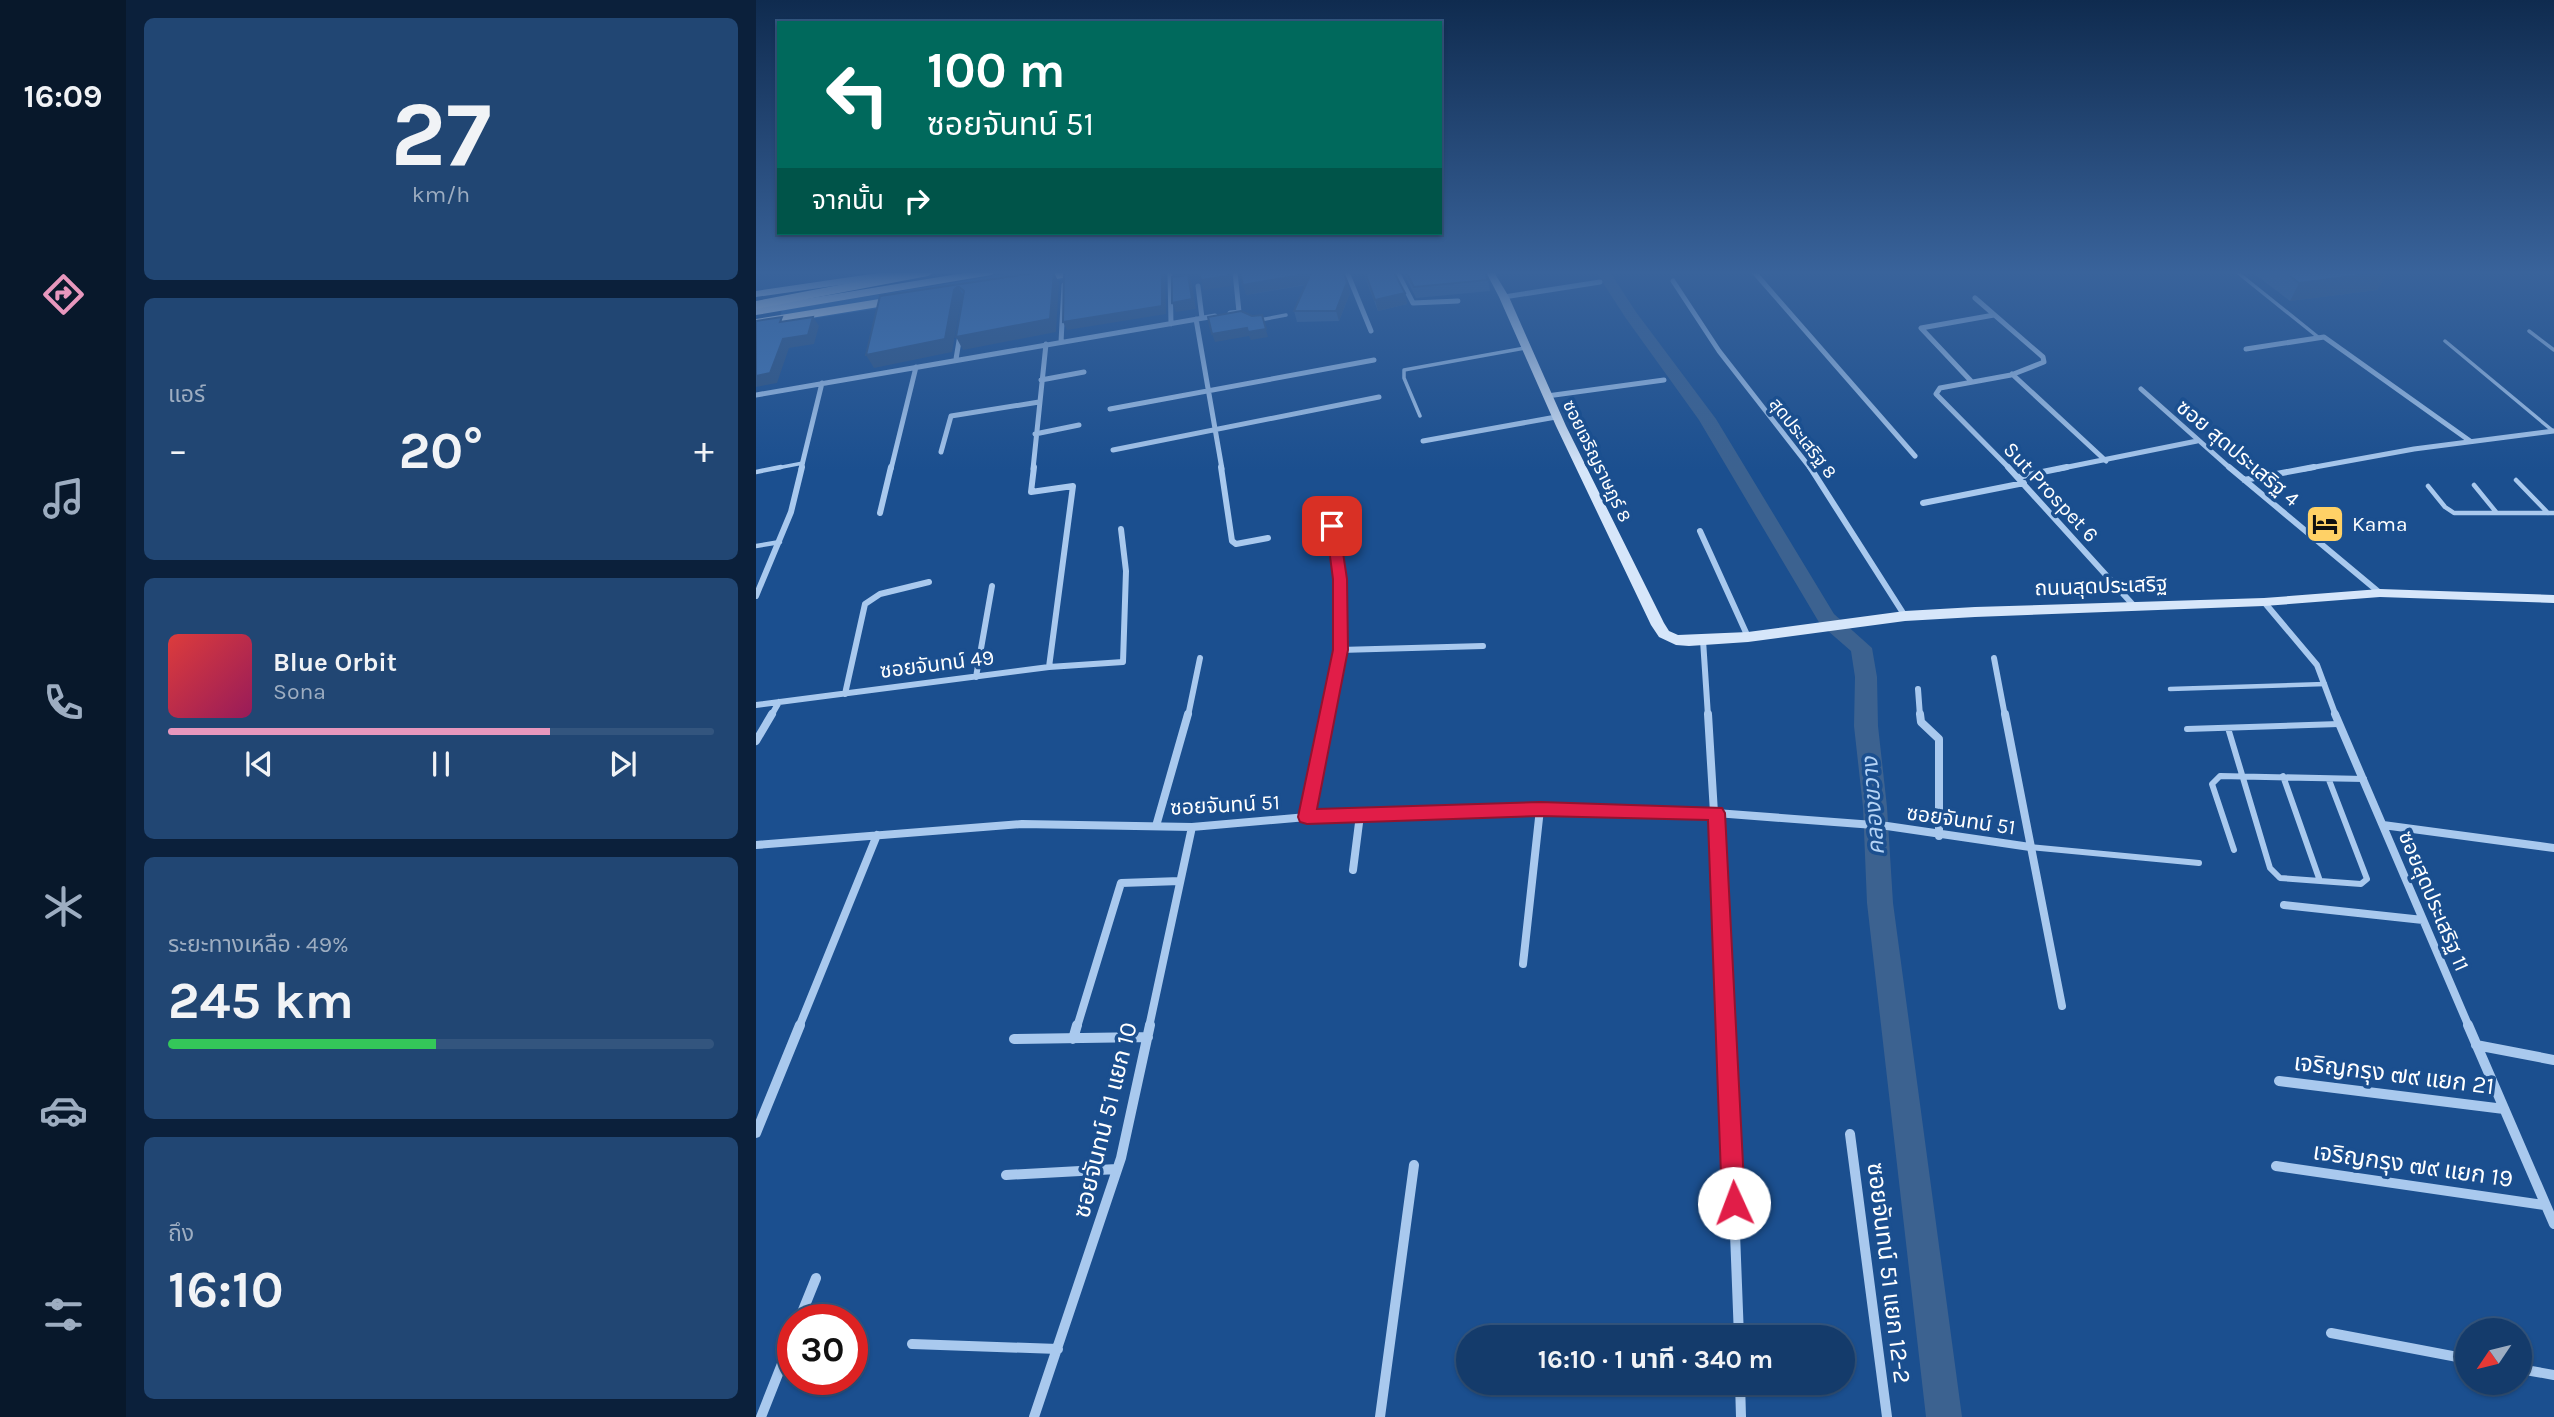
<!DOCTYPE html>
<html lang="th">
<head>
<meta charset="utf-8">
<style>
	:root { --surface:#143b6b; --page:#214673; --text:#f1f3f6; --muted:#9dadc1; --line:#33557e; --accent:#e797bd }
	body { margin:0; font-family:Karla,"Noto Sans Thai",sans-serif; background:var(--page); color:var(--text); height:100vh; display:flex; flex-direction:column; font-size:26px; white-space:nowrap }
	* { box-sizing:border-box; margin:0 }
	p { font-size:23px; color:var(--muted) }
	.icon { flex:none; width:38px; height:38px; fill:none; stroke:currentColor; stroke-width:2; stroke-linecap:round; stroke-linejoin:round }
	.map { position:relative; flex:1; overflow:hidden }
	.side { display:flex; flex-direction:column; gap:18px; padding:18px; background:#0b203b; width:630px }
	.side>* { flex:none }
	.banner { position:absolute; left:21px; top:21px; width:665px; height:214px; border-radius:0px; box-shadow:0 2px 5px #0004,0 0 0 2px var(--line); background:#00695c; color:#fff; overflow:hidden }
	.needle { width:46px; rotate:235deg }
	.tools { position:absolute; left:1699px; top:1318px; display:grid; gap:14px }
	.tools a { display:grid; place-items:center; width:77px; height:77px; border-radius:50%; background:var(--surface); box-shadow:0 2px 5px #0004,0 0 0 2px var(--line); font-size:35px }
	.speed { position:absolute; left:21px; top:1304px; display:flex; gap:14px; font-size:35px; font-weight:700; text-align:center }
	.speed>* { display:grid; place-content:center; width:91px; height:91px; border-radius:50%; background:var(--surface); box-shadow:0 2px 5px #0004,0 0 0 2px var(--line); line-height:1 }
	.speed .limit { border:10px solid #d22; background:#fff; color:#111 }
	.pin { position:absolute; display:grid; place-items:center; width:60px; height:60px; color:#fff; margin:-30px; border-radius:14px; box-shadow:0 4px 10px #0006 }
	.me { position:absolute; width:77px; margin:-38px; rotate:358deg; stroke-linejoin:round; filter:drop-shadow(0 0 5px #0008) }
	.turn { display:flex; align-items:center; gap:24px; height:147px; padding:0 35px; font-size:32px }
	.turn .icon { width:91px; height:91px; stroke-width:2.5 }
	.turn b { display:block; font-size:49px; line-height:60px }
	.then { display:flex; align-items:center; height:66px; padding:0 35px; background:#0003; gap:14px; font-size:26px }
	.big { font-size:52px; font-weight:700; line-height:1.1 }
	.side .widget { flex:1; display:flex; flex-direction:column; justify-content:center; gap:10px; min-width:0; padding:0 24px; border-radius:10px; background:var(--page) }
	.side .dial { align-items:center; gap:0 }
	.dial b { font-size:91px; line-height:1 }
	.song { display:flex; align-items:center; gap:21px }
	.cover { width:84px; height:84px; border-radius:10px; background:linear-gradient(135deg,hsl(0 70% 55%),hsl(330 70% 35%)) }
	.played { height:7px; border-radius:4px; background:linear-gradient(90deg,var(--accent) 70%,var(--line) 70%) }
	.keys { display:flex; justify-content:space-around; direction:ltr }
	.heat { display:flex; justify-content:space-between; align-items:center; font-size:38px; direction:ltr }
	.charge { height:10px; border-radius:5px; background:linear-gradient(90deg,#34c759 49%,var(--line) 0) }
	.trip { position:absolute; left:700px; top:1325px; width:399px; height:70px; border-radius:35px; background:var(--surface); box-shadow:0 2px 5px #0004,0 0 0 2px var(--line); font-weight:700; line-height:70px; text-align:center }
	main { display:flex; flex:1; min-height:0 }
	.tabs { display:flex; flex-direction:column; width:126px; justify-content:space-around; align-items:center; background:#08182b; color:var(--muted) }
	.tabs .icon { width:49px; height:49px }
	.tabs .current { color:var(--accent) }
	.tabs b { font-size:32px; color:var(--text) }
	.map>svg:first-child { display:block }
</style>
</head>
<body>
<main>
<nav class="tabs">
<b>16:09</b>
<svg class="icon current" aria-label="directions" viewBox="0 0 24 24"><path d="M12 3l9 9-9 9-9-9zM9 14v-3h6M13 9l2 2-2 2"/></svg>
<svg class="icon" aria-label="music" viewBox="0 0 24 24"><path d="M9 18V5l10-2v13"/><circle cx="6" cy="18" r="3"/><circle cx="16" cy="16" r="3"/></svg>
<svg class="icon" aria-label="phone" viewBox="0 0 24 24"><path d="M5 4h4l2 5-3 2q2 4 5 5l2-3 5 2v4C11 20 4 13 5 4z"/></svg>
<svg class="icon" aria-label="climate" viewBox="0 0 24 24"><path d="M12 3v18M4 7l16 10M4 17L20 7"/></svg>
<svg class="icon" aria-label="car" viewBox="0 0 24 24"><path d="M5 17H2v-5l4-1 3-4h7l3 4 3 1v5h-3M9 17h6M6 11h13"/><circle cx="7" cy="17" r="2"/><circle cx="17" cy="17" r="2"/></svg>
<svg class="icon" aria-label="filters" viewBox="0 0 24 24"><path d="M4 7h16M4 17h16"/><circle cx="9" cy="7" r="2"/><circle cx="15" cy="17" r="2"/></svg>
</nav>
<section class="side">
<div class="widget dial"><b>27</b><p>km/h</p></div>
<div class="widget"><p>แอร์</p>
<div class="heat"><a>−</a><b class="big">20°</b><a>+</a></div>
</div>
<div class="widget">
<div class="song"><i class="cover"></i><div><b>Blue Orbit</b><p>Sona</p></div></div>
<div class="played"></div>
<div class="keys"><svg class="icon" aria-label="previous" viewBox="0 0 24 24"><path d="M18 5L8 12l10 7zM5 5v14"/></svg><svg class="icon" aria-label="pause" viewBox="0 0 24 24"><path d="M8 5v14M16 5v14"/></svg><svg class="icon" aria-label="next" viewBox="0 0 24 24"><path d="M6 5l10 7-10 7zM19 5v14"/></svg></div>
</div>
<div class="widget"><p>ระยะทางเหลือ · 49%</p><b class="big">245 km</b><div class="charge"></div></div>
<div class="widget"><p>ถึง</p><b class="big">16:10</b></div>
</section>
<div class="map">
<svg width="1798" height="1417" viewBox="0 0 1798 1417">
	<rect width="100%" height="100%" fill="#1b4f8f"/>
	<path fill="#2e69ad" d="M 263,272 L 356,272 L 22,324 L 26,310 Z"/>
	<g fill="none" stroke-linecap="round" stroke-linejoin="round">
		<path fill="#3c6290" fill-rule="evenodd" d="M 840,272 L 854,272 L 880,312 L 960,419 L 1078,614 L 1116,648 L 1121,677 L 1122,726 L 1131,807 L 1137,903 L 1206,1417 L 1170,1417 L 1111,903 L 1107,807 L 1098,726 L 1099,677 L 1095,651 L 1064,624 L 943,420 L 869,317 Z"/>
		<path stroke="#a9c9ee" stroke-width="3.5" d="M 1481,272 L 1562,337
			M 504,320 L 530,315
			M 1773,331 L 1798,350
			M 1689,341 L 1797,431
			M 664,416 L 648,378 L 648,370 L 769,348
			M 16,469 L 47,463"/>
		<path stroke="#a9c9ee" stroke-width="4.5" d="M 0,472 L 25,467
			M 1760,480 L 1792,513
			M 1718,485 L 1740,512
			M 1672,486 L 1689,507 L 1698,513 L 1798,513
			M 0,546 L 24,542
			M 1414,689 L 1569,684"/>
		<path stroke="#a9c9ee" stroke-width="6" d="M 1472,728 L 1514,868 L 1524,878 L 1605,884 L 1611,879 L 1573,780
			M 1431,729 L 1583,724
			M 1527,776 L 1564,881
			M 1274,847 L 1443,863
			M 1478,850 L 1456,784 L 1464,776 L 1608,779"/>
		<path stroke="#a9c9ee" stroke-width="5" d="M 591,272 L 615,331
			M 641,272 L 657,303 L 702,301
			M 998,272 L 1159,456
			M 414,274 L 415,324
			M 917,281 L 963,351 L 1055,469
			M 442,286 L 446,318
			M 748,297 L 844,282
			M 1219,298 L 1287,357 L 1288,362 L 1255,375 L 1184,388 L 1180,394 L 1254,469
			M 474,313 L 483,312 L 479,272
			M 440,319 L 466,469
			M 305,342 L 308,285
			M 1490,349 L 1568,337 L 1714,441
			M 200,359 L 204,335
			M 1256,374 L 1350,461
			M 285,380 L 328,372
			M 1215,381 L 1165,328 L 1238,315
			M 1385,389 L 1475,469
			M 0,395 L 459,316
			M 791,396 L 908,380
			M 354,409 L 618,360
			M 279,434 L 323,425
			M 667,441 L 800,417
			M 357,450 L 623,397
			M 185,452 L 195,416 L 283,402
			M 45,469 L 66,383
			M 135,469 L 160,367
			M 277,469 L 290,344
			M 1302,469 L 1441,441
			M 1548,469 L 1658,449 L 1798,431"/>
		<path stroke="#a9c9ee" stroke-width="6" d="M 278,467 L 275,492 L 317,486 L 293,667
			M 465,467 L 476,541 L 480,544 L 512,538
			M 1054,467 L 1149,616
			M 1252,467 L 1379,607
			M 1473,467 L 1624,593
			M 1262,477 L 1311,467
			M 1488,480 L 1558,467
			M 1167,503 L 1268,483
			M 124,513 L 135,467
			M 944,531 L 992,637
			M 0,596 L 35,512 L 46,467
			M 1508,602 L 1561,665 L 1580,716
			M 947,640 L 952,716
			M 584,650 L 727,646
			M 1238,658 L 1249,716
			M 220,677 L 236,586
			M 1162,689 L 1164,716
			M 89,694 L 109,604 L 124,594 L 173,582
			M 0,705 L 293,667 L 367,662 L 370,571 L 365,529
			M 15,716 L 23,702
			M 432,716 L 444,658
			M 571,716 L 584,650 L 584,579 L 576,526"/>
		<path stroke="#a9c9ee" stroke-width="8" d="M 952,714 L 971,1027
			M 1164,714 L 1165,722 L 1183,739 L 1183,836
			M 1249,714 L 1306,1006
			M 1579,714 L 1713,1027
			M 0,741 L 16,714
			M 551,817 L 571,714
			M 1627,825 L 1798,848
			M 400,826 L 432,714
			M 0,845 L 266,824 L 436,827 L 551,817 L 784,809 L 960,813 L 1131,826 L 1274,847
			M 597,870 L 604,815
			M 1528,905 L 1667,920
			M 767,964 L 784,809
			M 43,1027 L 121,835
			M 321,1027 L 365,883 L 424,881
			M 393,1027 L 436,827"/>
		<path stroke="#a9c9ee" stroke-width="10" d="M 971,1025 L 983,1337
			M 1712,1025 L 1798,1224
			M 258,1039 L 392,1037
			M 317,1039 L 321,1025
			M 1720,1045 L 1798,1060
			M 1523,1081 L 1748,1109
			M 0,1133 L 44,1025
			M 1094,1134 L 1131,1417
			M 1520,1166 L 1788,1205
			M 250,1175 L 361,1169
			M 43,1320 L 60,1278
			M 1575,1333 L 1712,1359
			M 156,1344 L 302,1349
			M 1764,1369 L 1798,1375
			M 984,1382 L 985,1417
			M 5,1417 L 37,1336
			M 278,1417 L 365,1158 L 394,1025
			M 624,1417 L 658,1165"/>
		<path fill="#d6e6fa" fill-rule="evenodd" d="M 730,272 L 738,272 L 753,297 L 810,426 L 908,623 L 913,631 L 922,635 L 992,632 L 1149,611 L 1219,607 L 1508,598 L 1624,589 L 1798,595 L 1798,603 L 1624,597 L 1508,606 L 1219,617 L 1149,621 L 992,642 L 933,646 L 920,645 L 903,637 L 895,625 L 800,426 L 743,297 Z"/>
		<path fill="#f0f6ff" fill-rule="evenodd" d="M 129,272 L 159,272 L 153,275 L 0,297 L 0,291 Z
			M 214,272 L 241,272 L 235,275 L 0,315 L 0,307 Z"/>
		<path fill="#fff" fill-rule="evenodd" d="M 151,272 L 179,272 L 172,276 L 0,309 L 0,301 Z
			M 293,272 L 327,272 L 320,276 L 273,283 L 266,279 L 268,276 Z
			M 148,295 L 153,296 L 153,302 L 0,327 L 0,319 Z"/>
	</g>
	<path fill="#3a679d" d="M 587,272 L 594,293 L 583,321 L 541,322 L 538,311 L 550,285 L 490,295 Z
		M 607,272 L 638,272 L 649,293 L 651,304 L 622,311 Z
		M 647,272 L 729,272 L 732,280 L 734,291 L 660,298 Z
		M 1496,272 L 1632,272 L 1621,290 L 1534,301 Z"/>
	<path fill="#305480" d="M 298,272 L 303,283 L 300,332 L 207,350 L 200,337 Z
		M 406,272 L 409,272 L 410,314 L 311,330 L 307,322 Z
		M 471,272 L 474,272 L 475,286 L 448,290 L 445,280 Z
		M 1627,272 L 1632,272 L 1621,290 L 1534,301 L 1543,283 Z
		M 555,273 L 557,283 L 490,295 L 487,285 Z
		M 432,275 L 436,284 L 440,309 L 420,312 L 416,303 Z
		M 591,282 L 594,293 L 583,321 L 580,311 Z
		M 202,286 L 209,298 L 205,302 L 196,352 L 118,368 L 110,355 Z
		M 649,293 L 651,304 L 622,311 L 619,300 Z
		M 506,315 L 512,337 L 495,340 L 493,336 L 459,342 L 456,334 Z
		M 57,317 L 63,326 L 58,344 L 33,348 L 21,383 L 0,387 L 0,376 L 27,339 Z"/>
	<path fill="#4478b7" stroke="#305480" stroke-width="2" d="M 286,272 L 298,272 L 294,319 L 200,337 L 208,291 L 202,286 L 198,290 L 189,339 L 110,355 L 124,296 Z
		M 315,272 L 406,272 L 406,306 L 307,322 L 308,273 Z
		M 443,272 L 471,272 L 472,276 L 445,280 Z
		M 484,272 L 587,272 L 591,282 L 580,311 L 538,311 L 555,273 L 487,285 Z
		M 609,272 L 638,272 L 649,293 L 619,300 Z
		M 650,272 L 729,272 L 732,280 L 658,287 Z
		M 1529,272 L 1627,272 L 1543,283 Z
		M 432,275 L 436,299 L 416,303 L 416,277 Z
		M 485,311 L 496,316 L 506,315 L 510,329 L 492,332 L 491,328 L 456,334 L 452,317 Z
		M 26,317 L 24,322 L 57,317 L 52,335 L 27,339 L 14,373 L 0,376 L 0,321 Z"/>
	<linearGradient id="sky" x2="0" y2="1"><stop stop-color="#0f2b4f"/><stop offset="0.58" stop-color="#39639b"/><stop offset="1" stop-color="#39639b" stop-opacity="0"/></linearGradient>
	<rect width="1798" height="470" fill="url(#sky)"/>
	<path fill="#e11d48" stroke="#92132f" stroke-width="2" d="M 576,521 L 583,526 L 591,579 L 592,650 L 561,809 L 784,802 L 966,808 L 969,813 L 989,1203 L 986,1211 L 978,1215 L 970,1211 L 966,1203 L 952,820 L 784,816 L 551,824 L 544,822 L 542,817 L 577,650 L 577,579 L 570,526 Z"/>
	<defs>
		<g id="hotel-square" transform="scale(2.0125)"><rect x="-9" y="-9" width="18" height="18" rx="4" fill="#ffd166" stroke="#1b4f8f"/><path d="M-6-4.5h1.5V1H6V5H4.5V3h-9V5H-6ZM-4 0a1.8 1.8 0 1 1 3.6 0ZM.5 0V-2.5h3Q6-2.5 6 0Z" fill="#111"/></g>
	</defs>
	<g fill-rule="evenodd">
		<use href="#hotel-square" x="1569" y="524"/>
	</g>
	<g text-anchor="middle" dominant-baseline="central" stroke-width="7" stroke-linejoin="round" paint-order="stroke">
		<g font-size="18" fill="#fff" stroke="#1b4f8f">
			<text transform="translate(1047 438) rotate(52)">สุดประเสริฐ 8</text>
			<text transform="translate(841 461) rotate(64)">ซอยเจริญราษฎร์ 8</text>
		</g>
		<g font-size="21" fill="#fff" stroke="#1b4f8f">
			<text transform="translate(1482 453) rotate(40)">ซอย สุดประเสริฐ 4</text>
			<text transform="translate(1295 492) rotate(47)">Sut Prospet 6</text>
			<text transform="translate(1345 586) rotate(-2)">ถนนสุดประเสริฐ</text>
			<text transform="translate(181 664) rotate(-7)">ซอยจันทน์ 49</text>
			<text transform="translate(469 805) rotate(-3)">ซอยจันทน์ 51</text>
			<text transform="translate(1205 820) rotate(8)">ซอยจันทน์ 51</text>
			<text transform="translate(1678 901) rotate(67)">ซอยสุดประเสริฐ 11</text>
		</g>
		<g font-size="21" fill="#fff" stroke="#1b4f8f" text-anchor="start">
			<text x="1596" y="524">Kama</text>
		</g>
		<g font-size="23" font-style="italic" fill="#b5d3f5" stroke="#1b4f8f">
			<text transform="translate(1117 806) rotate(-94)">คลองขวาง</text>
		</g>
		<g font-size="24" fill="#fff" stroke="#1b4f8f">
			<text transform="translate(1638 1074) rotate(7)">เจริญกรุง ๗๙ แยก 21</text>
			<text transform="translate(349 1120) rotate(-76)">ซอยจันทน์ 51 แยก 10</text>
			<text transform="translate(1657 1165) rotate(8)">เจริญกรุง ๗๙ แยก 19</text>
			<text transform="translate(1133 1273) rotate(83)">ซอยจันทน์ 51 แยก 12-2</text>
		</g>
	</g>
</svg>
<div class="tools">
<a><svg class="needle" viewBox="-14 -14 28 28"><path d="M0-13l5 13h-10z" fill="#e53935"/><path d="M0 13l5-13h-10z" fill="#9dadc1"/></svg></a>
</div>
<div class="speed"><div class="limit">30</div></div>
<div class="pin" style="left:576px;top:526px;background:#d93025"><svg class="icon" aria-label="arrive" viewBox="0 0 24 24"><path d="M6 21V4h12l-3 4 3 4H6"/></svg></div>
<svg class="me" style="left:978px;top:1203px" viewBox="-20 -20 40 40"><circle r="19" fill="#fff"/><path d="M0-13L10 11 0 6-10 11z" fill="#e11d48"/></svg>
<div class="trip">16:10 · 1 นาที · 340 m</div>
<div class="banner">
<div class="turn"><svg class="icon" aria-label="left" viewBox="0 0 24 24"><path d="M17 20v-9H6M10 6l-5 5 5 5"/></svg><div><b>100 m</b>ซอยจันทน์ 51</div></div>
<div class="then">จากนั้น<svg class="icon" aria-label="right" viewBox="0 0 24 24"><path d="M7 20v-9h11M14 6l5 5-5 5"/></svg></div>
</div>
</div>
</main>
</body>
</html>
